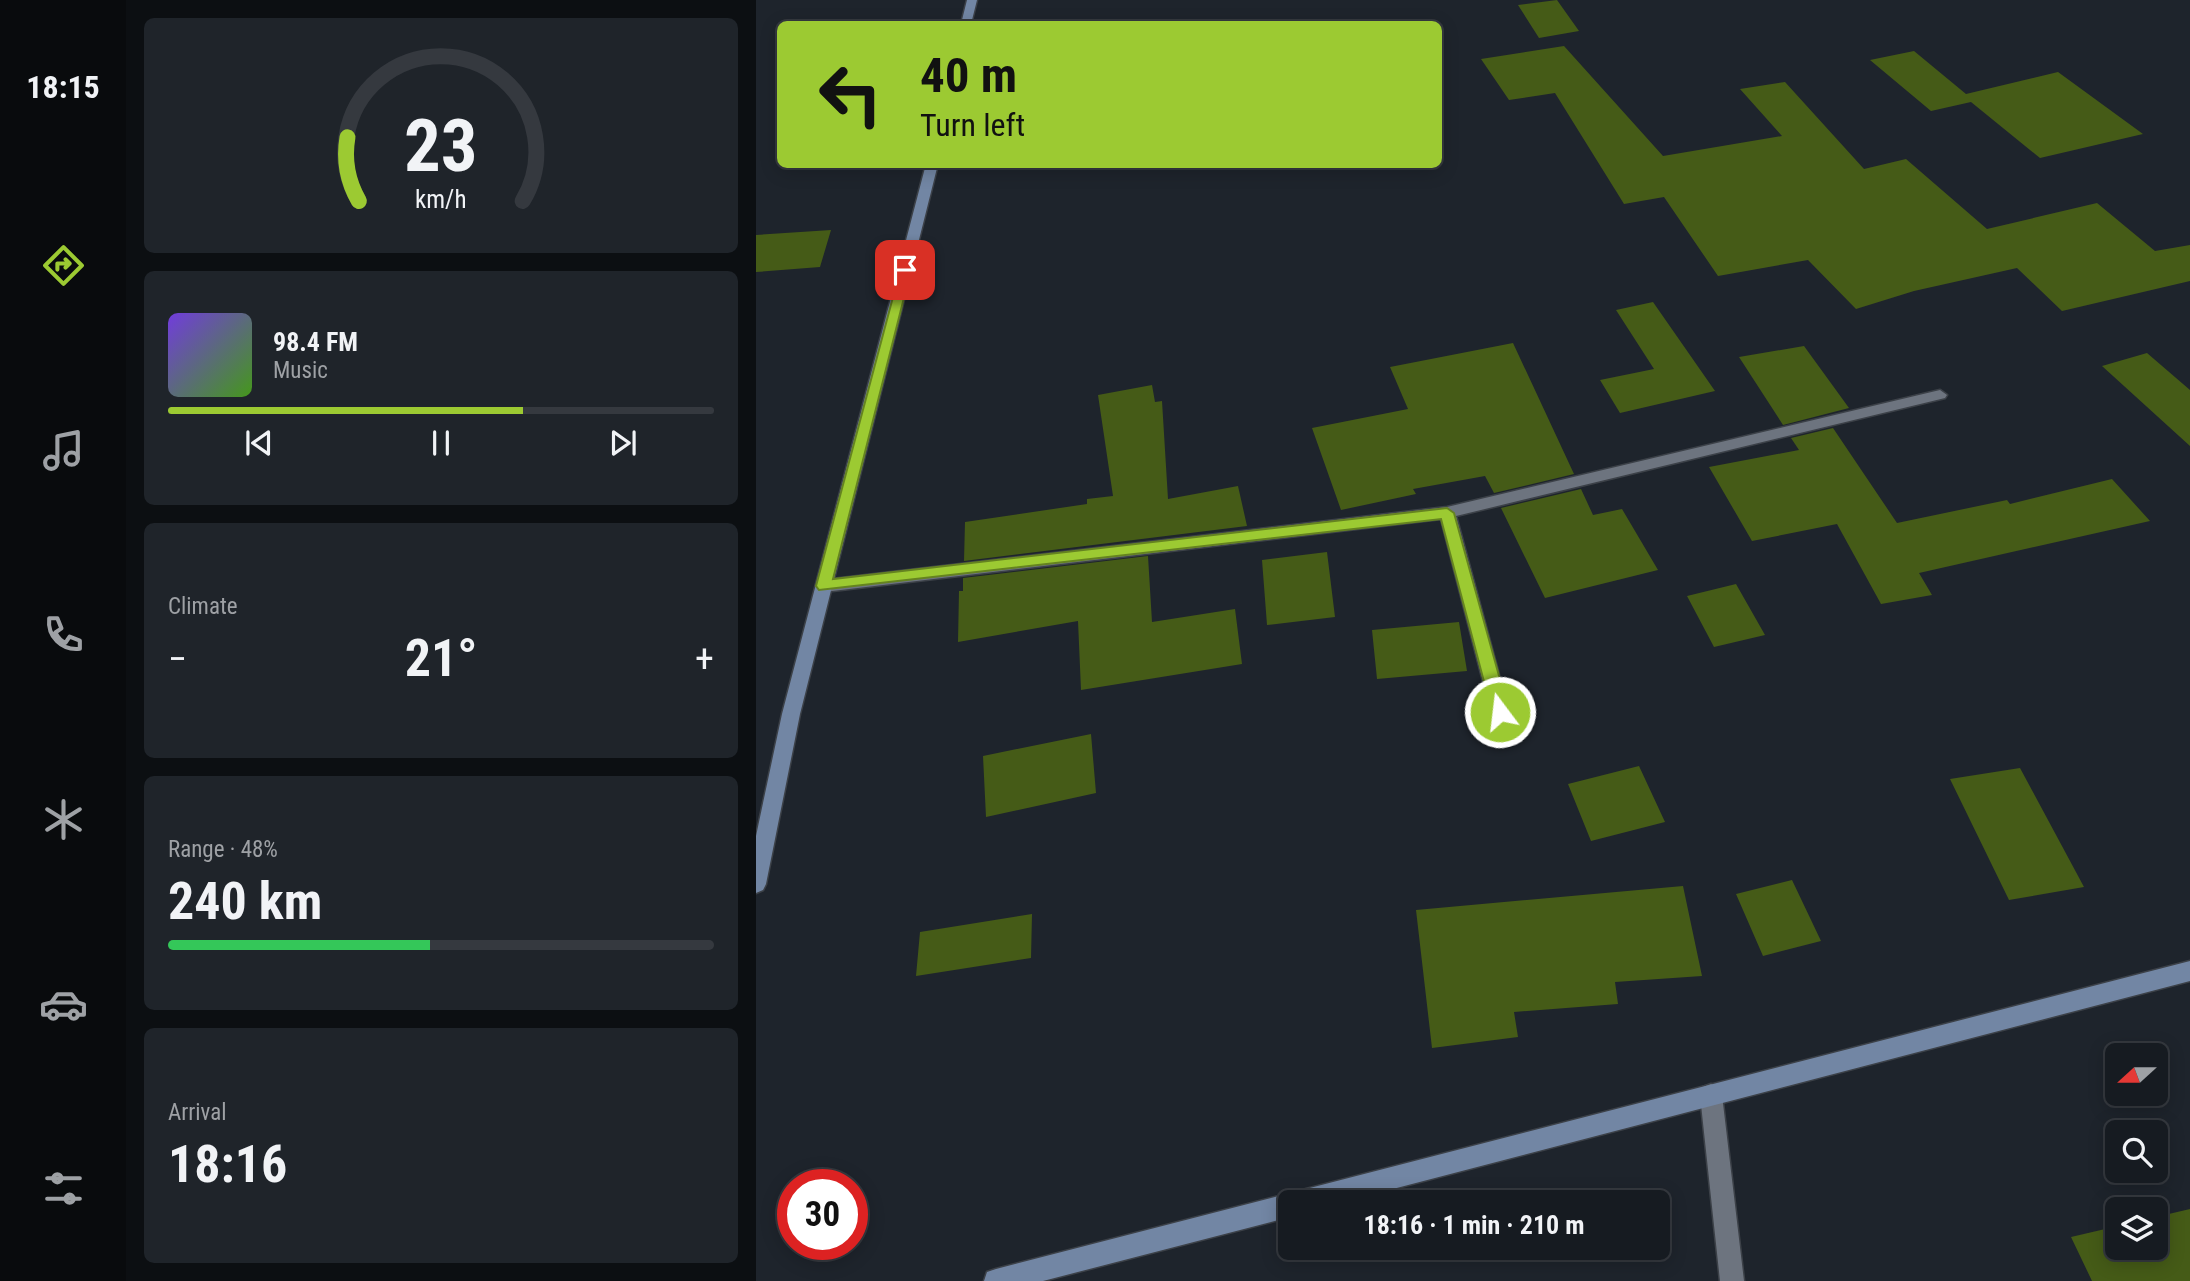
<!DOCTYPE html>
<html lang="en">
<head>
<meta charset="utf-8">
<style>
	:root { --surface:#161b21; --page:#1f242a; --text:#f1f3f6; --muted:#9ea1a5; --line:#35393f; --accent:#9cca32 }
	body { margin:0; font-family:"Roboto Condensed",sans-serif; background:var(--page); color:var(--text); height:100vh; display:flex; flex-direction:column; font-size:26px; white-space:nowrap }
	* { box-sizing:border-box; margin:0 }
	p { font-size:23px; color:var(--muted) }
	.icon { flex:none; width:38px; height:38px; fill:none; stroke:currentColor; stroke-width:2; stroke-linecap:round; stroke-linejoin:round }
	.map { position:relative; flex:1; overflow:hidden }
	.details { display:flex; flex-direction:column; gap:18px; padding:18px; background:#0c0f12; width:630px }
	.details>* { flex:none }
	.hud { position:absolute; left:21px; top:21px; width:665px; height:147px; border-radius:10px; box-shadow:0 4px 18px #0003,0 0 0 2px var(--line); background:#9cca32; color:#111; overflow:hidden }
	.needle { width:46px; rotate:249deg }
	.controls { position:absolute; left:1349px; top:1043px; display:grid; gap:14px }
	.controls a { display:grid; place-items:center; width:63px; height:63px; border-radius:10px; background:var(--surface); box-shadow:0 4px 18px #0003,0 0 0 2px var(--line); font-size:35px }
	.speed { position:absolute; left:21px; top:1169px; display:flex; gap:14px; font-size:35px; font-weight:700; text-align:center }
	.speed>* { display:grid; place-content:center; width:91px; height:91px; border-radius:50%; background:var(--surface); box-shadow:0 4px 18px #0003,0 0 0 2px var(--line); line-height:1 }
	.speed .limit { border:10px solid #d22; background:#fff; color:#111 }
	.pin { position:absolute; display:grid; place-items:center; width:60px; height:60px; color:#fff; margin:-30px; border-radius:14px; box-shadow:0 4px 10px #0006 }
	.me { position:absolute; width:77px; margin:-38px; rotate:345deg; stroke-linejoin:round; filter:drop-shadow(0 0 5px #0008) }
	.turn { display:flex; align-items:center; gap:24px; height:147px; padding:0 28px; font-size:32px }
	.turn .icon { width:91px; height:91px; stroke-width:2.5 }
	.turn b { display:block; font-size:49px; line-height:60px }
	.big { font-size:52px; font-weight:700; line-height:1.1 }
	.details .card { flex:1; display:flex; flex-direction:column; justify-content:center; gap:10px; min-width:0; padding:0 24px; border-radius:10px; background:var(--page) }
	.details .dial { align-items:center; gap:0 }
	.dial svg { height:182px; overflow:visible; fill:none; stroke:var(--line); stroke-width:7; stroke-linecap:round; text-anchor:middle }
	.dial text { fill:var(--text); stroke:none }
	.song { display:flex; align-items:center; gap:21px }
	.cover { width:84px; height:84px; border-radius:10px; background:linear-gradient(135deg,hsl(260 70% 55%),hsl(100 70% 35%)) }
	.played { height:7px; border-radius:4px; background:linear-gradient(90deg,var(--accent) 65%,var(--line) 65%) }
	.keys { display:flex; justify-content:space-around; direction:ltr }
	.heat { display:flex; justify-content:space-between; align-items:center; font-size:38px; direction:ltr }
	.charge { height:10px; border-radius:5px; background:linear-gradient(90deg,#34c759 48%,var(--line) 0) }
	.trip { position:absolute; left:522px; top:1190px; width:392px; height:70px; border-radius:10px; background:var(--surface); box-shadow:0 4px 18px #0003,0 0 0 2px var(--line); font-weight:700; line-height:70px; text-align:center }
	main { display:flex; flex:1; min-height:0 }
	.tab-bar { display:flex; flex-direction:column; width:126px; justify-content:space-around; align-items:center; background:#090b0d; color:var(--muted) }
	.tab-bar .icon { width:49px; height:49px }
	.tab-bar .selected { color:var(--accent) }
	.tab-bar b { font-size:32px; color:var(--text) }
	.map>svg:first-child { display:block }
</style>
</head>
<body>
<main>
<nav class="tab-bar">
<b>18:15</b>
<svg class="icon selected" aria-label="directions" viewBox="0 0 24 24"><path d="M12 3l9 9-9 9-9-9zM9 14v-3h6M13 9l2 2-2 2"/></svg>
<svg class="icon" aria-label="music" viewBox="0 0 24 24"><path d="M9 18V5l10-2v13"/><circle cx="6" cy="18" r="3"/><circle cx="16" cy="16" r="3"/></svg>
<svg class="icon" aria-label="phone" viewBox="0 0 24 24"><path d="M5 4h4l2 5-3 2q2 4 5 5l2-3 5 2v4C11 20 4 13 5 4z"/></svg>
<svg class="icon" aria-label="climate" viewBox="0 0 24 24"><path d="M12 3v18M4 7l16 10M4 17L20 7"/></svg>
<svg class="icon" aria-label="car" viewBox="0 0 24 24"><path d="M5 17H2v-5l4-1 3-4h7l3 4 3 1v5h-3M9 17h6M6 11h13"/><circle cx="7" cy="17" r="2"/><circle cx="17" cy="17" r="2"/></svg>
<svg class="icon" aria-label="filters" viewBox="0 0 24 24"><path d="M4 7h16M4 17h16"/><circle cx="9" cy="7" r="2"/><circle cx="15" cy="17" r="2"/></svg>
</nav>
<section class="details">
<div class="card dial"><svg viewBox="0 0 100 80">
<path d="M14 69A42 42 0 1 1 86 69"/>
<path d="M14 69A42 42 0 0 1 9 41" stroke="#9cca32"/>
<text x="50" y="56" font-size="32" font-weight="700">23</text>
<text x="50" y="72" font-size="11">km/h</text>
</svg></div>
<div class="card">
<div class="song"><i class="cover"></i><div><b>98.4 FM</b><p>Music</p></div></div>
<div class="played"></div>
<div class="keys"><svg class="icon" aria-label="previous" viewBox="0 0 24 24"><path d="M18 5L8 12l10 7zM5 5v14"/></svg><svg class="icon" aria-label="pause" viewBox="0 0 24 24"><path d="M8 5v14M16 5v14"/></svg><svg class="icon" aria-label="next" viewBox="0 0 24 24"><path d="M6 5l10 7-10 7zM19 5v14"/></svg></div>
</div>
<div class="card"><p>Climate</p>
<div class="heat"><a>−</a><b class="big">21°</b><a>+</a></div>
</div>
<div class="card"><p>Range · 48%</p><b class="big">240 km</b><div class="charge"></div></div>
<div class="card"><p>Arrival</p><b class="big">18:16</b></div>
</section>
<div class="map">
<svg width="1434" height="1281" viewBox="0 0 1434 1281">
	<rect width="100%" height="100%" fill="#1e242c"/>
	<path fill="#455b17" d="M 801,0 L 823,31 L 783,38 L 762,5 Z
		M 808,46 L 907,156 L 1026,136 L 984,89 L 1029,82 L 1108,169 L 1150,159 L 1231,229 L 1341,203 L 1399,251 L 1434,245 L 1434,281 L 1306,311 L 1261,268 L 1158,291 L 1100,309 L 1052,260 L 962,276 L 908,197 L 868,204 L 799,93 L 753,100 L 725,59 Z
		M 1158,51 L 1210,94 L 1302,72 L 1387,134 L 1284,158 L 1215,102 L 1175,111 L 1114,60 Z
		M 75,230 L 64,267 L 0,272 L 0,235 Z
		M 897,302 L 959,391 L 864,413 L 844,380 L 898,369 L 860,310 Z
		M 757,343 L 818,474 L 738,493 L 729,476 L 657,489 L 660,494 L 585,510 L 556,428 L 652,409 L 634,367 Z
		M 1048,346 L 1093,408 L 1027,425 L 983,357 Z
		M 1391,353 L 1434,390 L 1434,446 L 1346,366 Z
		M 396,385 L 399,402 L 406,401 L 412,499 L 482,486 L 491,526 L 208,561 L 209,522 L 331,504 L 331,499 L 357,496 L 342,395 Z
		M 1077,428 L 1141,523 L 1251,500 L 1254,504 L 1356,479 L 1394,521 L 1163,573 L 1176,595 L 1125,604 L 1081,524 L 996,541 L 953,467 L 1043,450 L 1035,438 Z
		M 825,489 L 837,515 L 866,509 L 902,570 L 789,598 L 745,508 Z
		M 571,552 L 579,617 L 511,625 L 506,560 Z
		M 392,556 L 396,622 L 479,609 L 486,664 L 325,690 L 322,621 L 202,642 L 203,591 L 207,591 L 207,578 Z
		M 980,584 L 1009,635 L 958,647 L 931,596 Z
		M 703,622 L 711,671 L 621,679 L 616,630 Z
		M 335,734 L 340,793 L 230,817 L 227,756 Z
		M 883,766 L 909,822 L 835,841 L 812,784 Z
		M 1264,768 L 1328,887 L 1253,900 L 1194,779 Z
		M 1036,880 L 1065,941 L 1007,956 L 980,894 Z
		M 927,886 L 946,976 L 859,982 L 862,1004 L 758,1012 L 762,1037 L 676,1048 L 660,910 Z
		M 276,914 L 275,958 L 160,976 L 164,932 Z
		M 1434,1209 L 1434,1281 L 1336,1281 L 1315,1237 L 1362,1226 L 1362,1248 L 1400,1248 L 1400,1217 Z"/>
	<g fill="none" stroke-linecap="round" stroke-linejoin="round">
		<g stroke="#3c4148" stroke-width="3">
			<path id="street" d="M 1184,390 L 1191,395 L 1189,398 L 700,516 L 753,712 L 750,717 L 738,717 L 735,712 L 685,519 L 68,592 L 60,586 L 68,580 L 691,507 Z
				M 955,1084 L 963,1087 L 966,1095 L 988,1281 L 964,1281 L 944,1095 L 947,1087 Z"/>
		</g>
		<g stroke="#3c4148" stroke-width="3">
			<path id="secondary" d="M 211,0 L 221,0 L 215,24 L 205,24 Z
				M 170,164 L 182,164 L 44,714 L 10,884 L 7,890 L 0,893 L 0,836 L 26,714 Z
				M 1434,961 L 1434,981 L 587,1202 L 534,1202 L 534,1217 L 287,1281 L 228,1281 L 231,1272 L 240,1269 Z"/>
		</g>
		<use href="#street" fill="#6d747f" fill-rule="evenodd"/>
		<use href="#secondary" fill="#7286a4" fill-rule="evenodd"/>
	</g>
	<path fill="#9cca32" stroke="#658320" stroke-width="2" d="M 145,267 L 155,270 L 77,579 L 691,508 L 698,513 L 753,712 L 750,717 L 739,717 L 736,712 L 685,519 L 63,590 L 60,586 Z"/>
</svg>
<div class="controls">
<a><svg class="needle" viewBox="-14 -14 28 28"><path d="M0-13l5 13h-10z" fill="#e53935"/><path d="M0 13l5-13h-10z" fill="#9ea1a5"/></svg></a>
<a><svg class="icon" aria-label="search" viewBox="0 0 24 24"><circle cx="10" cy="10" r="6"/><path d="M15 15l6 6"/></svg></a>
<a><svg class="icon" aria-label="layers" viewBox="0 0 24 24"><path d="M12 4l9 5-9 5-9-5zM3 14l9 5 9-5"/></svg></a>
</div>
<div class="speed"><div class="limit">30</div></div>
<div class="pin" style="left:149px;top:270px;background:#d93025"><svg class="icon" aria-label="arrive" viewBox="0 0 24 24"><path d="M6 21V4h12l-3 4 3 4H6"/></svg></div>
<svg class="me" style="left:744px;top:712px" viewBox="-20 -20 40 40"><circle r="17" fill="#9cca32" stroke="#fff" stroke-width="3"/><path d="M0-11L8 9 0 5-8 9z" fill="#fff"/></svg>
<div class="trip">18:16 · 1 min · 210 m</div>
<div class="hud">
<div class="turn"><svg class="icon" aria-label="left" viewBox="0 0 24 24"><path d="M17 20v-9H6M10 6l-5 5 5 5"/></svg><div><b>40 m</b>Turn left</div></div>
</div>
</div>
</main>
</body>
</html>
